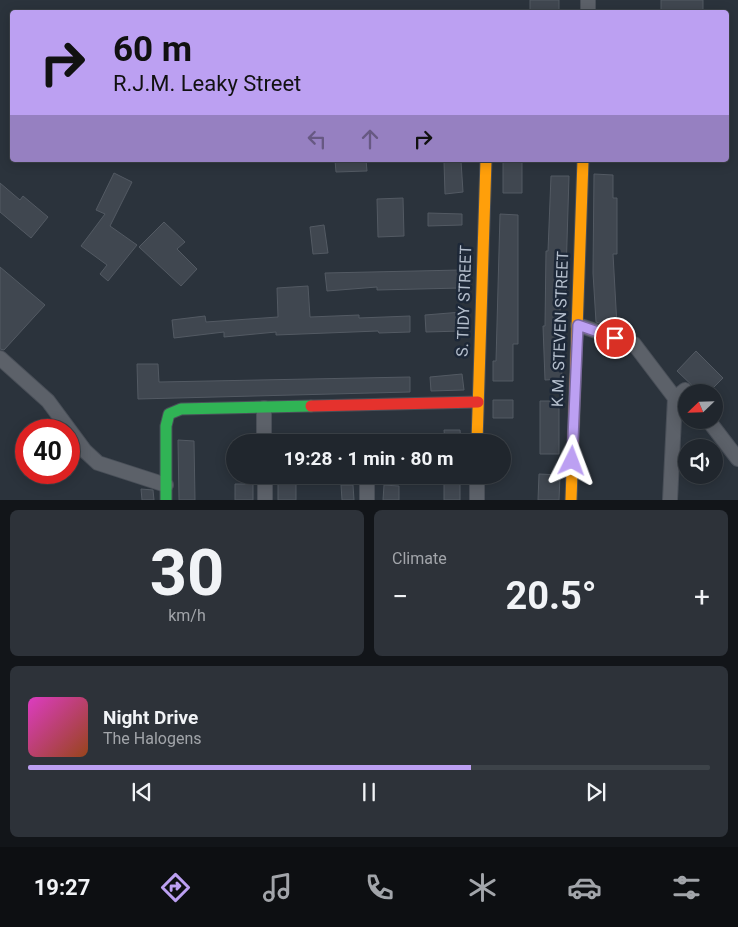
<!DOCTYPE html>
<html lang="en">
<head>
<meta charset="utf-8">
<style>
	:root { --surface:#20262d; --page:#2d3239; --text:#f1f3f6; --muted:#a2a5aa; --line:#3d4349; --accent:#bca0f2 }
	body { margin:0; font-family:Roboto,sans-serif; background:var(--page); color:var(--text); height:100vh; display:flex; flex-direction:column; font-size:19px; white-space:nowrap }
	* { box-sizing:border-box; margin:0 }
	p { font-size:16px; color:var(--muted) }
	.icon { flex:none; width:28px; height:28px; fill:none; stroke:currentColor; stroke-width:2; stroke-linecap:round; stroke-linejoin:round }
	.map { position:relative; height:500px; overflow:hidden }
	.details { display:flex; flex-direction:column; gap:10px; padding:10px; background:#121519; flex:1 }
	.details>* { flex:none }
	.banner { position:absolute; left:10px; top:10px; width:719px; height:152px; border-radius:5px; box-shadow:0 2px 12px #0003,0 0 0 1px var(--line); background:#bca0f2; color:#111; overflow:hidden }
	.needle { width:32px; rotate:247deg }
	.buttons { position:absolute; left:678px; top:384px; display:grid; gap:10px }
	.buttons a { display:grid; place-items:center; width:45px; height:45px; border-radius:50%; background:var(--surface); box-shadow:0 2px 12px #0003,0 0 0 1px var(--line); font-size:25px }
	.speed { position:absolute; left:15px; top:419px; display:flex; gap:10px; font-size:25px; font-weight:700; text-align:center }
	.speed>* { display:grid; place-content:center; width:65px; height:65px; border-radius:50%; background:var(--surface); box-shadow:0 2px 12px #0003,0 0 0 1px var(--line); line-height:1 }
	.speed .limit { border:8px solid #d22; background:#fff; color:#111 }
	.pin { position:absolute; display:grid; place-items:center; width:42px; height:42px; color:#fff; margin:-21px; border:2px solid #fff; border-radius:50%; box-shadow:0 1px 5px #0007 }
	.me { position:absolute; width:55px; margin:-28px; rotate:3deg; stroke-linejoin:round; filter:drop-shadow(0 0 4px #0008) }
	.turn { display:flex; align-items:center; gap:18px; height:105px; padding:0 20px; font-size:22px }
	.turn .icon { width:65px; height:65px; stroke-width:2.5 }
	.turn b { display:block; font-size:35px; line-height:42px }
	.lanes { display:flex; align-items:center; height:48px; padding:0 20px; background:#0003; justify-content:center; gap:25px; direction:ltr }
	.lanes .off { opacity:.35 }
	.big { font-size:38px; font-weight:700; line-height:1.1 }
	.details .widget { flex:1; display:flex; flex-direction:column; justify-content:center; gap:8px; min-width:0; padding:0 18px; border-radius:8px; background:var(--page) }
	.details .dial { align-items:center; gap:0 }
	.dial b { font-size:65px; line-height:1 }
	.song { display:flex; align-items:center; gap:15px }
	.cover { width:60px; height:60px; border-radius:8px; background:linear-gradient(135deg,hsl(310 70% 55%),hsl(20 70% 35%)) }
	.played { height:5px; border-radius:2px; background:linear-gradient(90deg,var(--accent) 65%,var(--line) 65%) }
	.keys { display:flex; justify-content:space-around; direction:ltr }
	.heat { display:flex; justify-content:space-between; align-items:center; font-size:28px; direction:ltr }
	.details .tiles { flex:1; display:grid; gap:10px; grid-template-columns:1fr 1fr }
	.widget:last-child { grid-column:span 2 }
	.trip { position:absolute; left:226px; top:434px; width:285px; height:50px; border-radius:25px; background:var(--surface); box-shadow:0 2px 12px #0003,0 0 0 1px var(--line); font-weight:700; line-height:50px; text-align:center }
	.tabs { display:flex; height:80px; justify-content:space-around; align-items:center; background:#0d0f12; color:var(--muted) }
	.tabs .icon { width:35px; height:35px }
	.tabs .active { color:var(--accent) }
	.tabs b { font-size:22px; color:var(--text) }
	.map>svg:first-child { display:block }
</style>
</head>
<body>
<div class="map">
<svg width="738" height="500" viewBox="0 0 738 500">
	<rect width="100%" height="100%" fill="#2b333c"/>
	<path fill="#404750" stroke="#535a63" d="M 530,0 L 559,0 L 559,12 L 530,12 Z
		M 661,0 L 703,0 L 703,12 L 661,12 Z
		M 335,160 L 366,160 L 367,171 L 336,172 Z
		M 503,160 L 522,160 L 522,193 L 503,193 Z
		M 461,161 L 463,192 L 445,194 L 444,162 Z
		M 114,173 L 132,182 L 110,226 L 137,245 L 108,281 L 100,274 L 107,265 L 81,246 L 105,214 L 96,210 Z
		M 594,174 L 613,175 L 613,198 L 617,198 L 617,254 L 613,254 L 617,326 L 609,326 L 596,322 L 593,273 Z
		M 551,176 L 569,176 L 565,307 L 560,307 L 562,379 L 545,380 L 543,326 L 545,326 L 546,251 L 548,251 Z
		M 0,183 L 20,200 L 23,196 L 48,217 L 31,238 L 0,212 Z
		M 403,198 L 404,236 L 378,237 L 377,199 Z
		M 428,213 L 462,214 L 462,225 L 428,226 Z
		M 500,214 L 518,215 L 518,344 L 513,344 L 513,381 L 493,381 L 493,361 L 496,361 Z
		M 164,222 L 185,242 L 177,249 L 197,269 L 181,286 L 139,247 Z
		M 324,225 L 328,253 L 313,254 L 310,227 Z
		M 0,267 L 45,305 L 4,350 L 0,349 Z
		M 461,270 L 461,288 L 377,290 L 377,287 L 327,291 L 325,273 Z
		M 308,286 L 310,317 L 359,315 L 359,318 L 410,316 L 410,332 L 379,333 L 378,331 L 276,335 L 276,332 L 224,337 L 224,332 L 174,338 L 172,320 L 205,316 L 206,322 L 278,317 L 277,288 Z
		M 462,312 L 463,331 L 426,332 L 425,315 Z
		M 696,351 L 723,378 L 709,392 L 699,392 L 677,371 Z
		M 137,364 L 158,364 L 159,382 L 410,377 L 410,392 L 138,399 Z
		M 462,374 L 464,390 L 431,391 L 430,377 Z
		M 493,400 L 513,400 L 513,418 L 493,418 Z
		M 540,401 L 559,401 L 559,454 L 540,454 Z
		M 444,430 L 460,430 L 461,442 L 445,442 Z
		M 178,440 L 194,441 L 195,500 L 179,500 Z
		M 539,474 L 560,475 L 559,500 L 538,500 Z
		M 444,478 L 460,479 L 460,500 L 444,500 Z
		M 278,483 L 296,483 L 296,500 L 278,500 Z
		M 235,484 L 253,484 L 253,500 L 235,500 Z
		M 341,485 L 353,485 L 354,500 L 342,500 Z
		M 384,485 L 399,486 L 399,500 L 383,500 Z
		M 141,489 L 153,490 L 154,500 L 142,500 Z"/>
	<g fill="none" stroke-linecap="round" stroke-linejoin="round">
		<g stroke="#494f58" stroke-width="16">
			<path id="street" d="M 588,12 L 588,0
				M 578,325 L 634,344 L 675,398 L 685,390 L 686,392
				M 0,358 L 48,401 L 85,451 L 98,463 L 166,485
				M 264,408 L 264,442
				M 708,420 L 738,459
				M 265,475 L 265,500
				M 367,500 L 367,475
				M 477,500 L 477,475
				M 670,500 L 675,398"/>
		</g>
		<g stroke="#494f58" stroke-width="13">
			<path id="fast" d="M 166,500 L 166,426 L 169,414 L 181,409 L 311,406"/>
		</g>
		<g stroke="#494f58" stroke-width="13">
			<path id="slow" d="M 477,442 L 486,160
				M 571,500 L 583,160"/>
		</g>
		<g stroke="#494f58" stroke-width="13">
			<path id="jam" d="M 311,406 L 478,402"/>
		</g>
		<use href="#street" stroke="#5c6169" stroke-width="14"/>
		<use href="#fast" stroke="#30b455" stroke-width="11"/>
		<use href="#slow" stroke="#ff9f0a" stroke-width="11"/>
		<use href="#jam" stroke="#e5322d" stroke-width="11"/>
	</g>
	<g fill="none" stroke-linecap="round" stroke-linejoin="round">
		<g stroke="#7a689d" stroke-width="12">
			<path id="route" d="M 572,461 L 578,325 L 615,338"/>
		</g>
		<use href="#route" stroke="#bca0f2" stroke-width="9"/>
	</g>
	<g text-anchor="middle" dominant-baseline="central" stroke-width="5" stroke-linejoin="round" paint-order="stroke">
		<g font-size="16" fill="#b5bfcd" stroke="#1d2838">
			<text transform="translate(464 301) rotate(-88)">S. TIDY STREET</text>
			<text transform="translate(560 329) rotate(-88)">K.M. STEVEN STREET</text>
		</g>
	</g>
</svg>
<div class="buttons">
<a><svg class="needle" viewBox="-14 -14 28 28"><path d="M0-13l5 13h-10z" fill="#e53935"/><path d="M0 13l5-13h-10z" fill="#a2a5aa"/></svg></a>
<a><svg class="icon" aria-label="sound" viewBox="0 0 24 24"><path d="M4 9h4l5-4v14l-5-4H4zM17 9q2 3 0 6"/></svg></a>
</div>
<div class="speed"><div class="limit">40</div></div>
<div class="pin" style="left:615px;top:338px;background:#d93025"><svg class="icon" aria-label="arrive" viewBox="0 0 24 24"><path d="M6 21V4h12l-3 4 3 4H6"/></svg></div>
<svg class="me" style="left:572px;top:461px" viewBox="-20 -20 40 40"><path d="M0-17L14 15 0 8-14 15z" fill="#bca0f2" stroke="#fff" stroke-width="4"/></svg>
<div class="trip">19:28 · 1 min · 80 m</div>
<div class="banner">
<div class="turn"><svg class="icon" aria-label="right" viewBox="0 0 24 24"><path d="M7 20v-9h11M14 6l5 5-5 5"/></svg><div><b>60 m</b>R.J.M. Leaky Street</div></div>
<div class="lanes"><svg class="icon off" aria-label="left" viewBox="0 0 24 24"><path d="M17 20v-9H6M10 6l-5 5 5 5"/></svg><svg class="icon off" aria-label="ahead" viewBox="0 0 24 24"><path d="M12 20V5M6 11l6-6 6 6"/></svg><svg class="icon" aria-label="right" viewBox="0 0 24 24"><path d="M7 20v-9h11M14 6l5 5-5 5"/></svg></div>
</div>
</div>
<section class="details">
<div class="tiles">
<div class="widget dial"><b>30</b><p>km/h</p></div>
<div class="widget"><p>Climate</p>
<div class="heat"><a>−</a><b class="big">20.5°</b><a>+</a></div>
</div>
<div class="widget">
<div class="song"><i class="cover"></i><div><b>Night Drive</b><p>The Halogens</p></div></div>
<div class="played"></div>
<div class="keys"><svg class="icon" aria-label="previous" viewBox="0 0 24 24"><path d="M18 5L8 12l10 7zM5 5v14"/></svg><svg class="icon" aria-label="pause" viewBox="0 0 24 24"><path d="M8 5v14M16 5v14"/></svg><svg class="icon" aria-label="next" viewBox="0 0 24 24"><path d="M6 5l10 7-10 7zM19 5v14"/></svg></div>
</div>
</div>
</section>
<nav class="tabs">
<b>19:27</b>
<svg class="icon active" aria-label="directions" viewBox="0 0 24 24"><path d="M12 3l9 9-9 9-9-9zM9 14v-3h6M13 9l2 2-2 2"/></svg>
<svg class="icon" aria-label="music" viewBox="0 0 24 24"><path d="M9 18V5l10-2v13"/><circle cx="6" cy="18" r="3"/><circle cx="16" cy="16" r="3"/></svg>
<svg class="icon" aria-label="phone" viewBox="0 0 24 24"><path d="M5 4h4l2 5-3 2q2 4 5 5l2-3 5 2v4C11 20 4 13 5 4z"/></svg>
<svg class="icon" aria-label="climate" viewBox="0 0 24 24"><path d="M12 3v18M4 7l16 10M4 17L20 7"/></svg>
<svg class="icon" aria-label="car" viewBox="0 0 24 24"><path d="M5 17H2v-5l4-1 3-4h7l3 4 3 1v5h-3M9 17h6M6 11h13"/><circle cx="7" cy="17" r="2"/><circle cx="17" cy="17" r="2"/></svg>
<svg class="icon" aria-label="filters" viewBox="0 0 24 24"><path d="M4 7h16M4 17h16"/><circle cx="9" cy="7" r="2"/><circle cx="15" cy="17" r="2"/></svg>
</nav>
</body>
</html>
